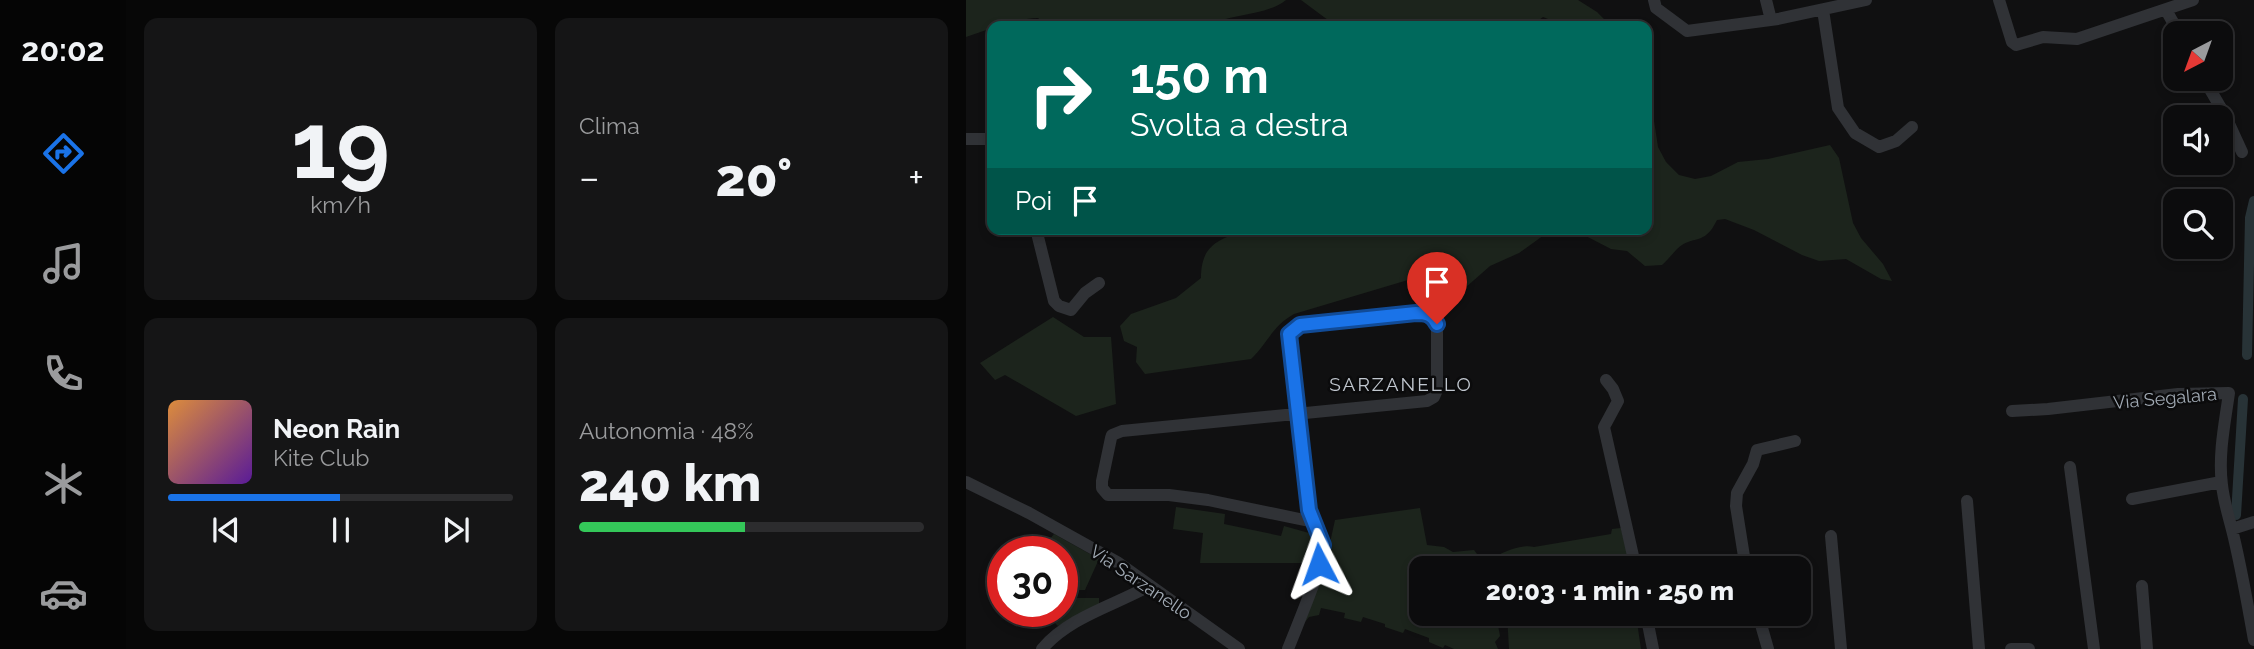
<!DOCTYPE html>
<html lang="it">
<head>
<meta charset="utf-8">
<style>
	:root { --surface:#0c0c0d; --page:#151516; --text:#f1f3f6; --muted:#9a9b9d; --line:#2c2c2e; --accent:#1a73e8 }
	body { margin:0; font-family:Raleway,sans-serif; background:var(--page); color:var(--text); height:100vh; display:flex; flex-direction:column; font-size:26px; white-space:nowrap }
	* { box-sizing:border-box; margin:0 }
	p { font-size:23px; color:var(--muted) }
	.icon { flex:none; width:38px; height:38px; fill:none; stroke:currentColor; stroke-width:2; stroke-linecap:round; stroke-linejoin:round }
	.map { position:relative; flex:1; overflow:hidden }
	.panel { display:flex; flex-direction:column; gap:18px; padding:18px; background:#070707; width:840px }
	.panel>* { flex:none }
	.hud { position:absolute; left:21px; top:21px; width:665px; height:214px; border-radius:14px; box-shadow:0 4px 10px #0003,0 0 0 2px var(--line); background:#00695c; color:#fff; overflow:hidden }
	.needle { width:46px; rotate:221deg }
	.tools { position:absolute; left:1197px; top:21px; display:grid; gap:14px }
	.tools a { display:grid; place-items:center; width:70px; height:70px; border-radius:14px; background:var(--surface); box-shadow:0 4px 10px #0003,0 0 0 2px var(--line); font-size:35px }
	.speed { position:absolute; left:21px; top:536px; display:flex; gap:14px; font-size:35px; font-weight:700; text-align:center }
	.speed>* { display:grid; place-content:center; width:91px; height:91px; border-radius:50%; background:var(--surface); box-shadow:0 4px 10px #0003,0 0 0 2px var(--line); line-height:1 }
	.speed .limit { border:10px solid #d22; background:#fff; color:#111 }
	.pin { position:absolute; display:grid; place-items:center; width:60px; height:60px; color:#fff; margin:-72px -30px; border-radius:50% 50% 50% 0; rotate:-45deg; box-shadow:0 0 7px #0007 }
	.pin .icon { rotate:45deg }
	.me { position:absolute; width:77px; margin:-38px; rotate:356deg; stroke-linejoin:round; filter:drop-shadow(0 0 5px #0008) }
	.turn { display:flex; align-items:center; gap:24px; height:147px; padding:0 28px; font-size:32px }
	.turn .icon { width:91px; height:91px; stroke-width:2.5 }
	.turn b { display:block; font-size:49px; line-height:60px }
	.then { display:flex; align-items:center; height:66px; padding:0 28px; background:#0003; gap:14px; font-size:26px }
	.big { font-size:52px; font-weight:800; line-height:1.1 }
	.panel .tile { flex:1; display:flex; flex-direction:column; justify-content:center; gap:10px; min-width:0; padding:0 24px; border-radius:14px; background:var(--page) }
	.panel .dial { align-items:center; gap:0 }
	.dial b { font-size:91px; line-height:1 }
	.song { display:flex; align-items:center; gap:21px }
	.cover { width:84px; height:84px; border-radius:10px; background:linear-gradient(135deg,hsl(30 70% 55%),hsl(270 70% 35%)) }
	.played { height:7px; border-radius:4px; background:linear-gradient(90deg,var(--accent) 50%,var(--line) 50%) }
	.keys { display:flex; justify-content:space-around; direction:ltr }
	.heat { display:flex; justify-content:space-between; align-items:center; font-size:38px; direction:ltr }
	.charge { height:10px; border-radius:5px; background:linear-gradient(90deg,#34c759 48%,var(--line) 0) }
	.panel .tiles { flex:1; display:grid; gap:18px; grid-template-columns:repeat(2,1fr) }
	.trip { position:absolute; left:443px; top:556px; width:402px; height:70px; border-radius:14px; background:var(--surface); box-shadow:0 4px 10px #0003,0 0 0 2px var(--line); font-weight:800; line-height:70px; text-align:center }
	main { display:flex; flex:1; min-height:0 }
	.tabs { display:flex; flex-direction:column; width:126px; justify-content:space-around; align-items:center; background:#050505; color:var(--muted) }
	.tabs .icon { width:49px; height:49px }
	.tabs .active { color:var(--accent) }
	.tabs b { font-size:32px; color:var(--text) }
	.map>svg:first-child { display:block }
</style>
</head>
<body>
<main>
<nav class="tabs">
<b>20:02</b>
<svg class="icon active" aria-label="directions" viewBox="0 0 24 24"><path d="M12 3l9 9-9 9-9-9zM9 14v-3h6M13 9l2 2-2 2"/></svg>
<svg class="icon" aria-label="music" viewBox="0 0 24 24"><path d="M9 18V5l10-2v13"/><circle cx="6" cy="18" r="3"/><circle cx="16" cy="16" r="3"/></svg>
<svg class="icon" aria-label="phone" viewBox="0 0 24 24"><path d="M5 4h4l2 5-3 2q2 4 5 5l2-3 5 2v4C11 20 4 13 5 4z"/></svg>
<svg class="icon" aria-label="climate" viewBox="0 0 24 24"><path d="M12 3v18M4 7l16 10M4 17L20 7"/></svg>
<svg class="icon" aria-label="car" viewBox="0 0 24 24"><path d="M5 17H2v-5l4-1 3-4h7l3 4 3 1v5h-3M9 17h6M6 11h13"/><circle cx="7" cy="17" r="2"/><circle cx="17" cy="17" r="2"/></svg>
</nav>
<section class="panel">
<div class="tiles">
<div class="tile dial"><b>19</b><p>km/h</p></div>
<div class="tile"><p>Clima</p>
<div class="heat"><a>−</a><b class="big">20°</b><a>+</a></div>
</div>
<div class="tile">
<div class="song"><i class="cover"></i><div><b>Neon Rain</b><p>Kite Club</p></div></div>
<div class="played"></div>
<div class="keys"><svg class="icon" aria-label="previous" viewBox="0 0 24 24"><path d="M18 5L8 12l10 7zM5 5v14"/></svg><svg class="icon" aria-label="pause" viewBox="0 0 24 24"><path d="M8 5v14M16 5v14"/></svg><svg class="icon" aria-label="next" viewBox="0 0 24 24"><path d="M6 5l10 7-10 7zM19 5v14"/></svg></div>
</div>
<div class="tile"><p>Autonomia · 48%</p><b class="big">240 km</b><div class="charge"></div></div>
</div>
</section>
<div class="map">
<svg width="1288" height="649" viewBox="0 0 1288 649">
	<rect width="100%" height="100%" fill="#101011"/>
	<path fill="#1c241c" d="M 0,0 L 320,0 C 298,17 265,13 241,26 L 82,26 L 72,18 C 46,19 24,29 0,37 Z
		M 335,0 L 612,0 L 631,12 L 645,26 L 593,26 L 587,21 L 577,17 L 565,26 L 504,24 L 370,26 Z
		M 681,97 L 687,114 L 692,147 L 700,162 L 713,175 L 729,179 L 745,176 L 772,162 L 802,159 L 864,145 L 873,158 L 887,223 L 895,238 L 917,264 L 926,281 L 915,279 L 880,259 L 853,261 L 836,255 L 788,230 L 759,219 L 751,220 C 738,247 727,234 711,249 C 706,254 702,260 696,265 L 679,266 L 661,251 L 645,249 L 616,234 L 594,230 L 578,235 L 553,253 L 524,266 L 499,288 L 452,277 L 328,314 C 306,326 302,343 285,359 L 179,374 L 170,362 L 171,347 L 158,341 L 154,326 L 165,314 L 210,298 L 235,278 C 235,244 253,240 281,229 L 681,229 Z
		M 87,317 L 118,337 L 145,337 L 150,404 L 110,416 L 39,375 L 29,380 L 14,363 Z
		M 210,507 L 259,514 L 258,524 L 315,536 L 318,526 L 343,533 L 350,544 L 347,563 L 234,563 L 237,533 L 207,529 Z
		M 454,508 L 461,545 L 478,547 L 487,552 L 508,550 L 511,554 L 507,569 L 455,569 L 455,614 L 530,614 L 534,636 L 529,642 L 532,649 L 488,649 L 479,645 L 477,648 L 463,642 L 463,638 L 439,629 L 437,633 L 419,627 L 419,624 L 397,617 L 395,622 L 378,618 L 379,613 L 355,608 L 353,615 L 343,617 L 339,622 L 360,561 L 369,520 Z
		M 655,528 L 665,569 L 529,569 L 528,561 L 530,556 C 541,551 556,544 568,547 L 645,534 L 646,529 Z
		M 88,534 L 133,559 L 119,590 L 107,590 L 106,598 L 133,598 L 133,606 L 92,626 L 77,611 L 96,611 L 96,551 L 74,551 Z
		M 541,614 L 675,614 L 676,620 L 671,622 L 675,649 L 543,649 Z"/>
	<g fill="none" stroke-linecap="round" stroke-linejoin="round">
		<path stroke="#283337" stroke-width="10" d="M 1281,355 L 1284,218 L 1288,201
			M 1270,515 L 1277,399"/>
		<path stroke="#303236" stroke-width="12" d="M 688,0 L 690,8 L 721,31 L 812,19 L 900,0
			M 800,0 L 805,20
			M 1033,0 L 1046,42 L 1050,45 L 1077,37 L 1111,39 L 1227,0
			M 857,10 L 872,108 L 889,133 L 913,147 L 930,141 L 946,127
			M 1200,10 L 1213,33
			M 1238,79 L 1259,115 L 1276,152
			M 0,139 L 26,139
			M 70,229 L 88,301 L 93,306 L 105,310 L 119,293 L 133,283
			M 640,380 L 647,389 L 652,401 L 638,427 L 670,569
			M 1046,411 L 1082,409 L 1212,394 L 1263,393 C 1259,422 1252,455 1256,485 C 1258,504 1264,520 1268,538 C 1276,572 1282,606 1288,640
			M 1104,467 L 1128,649
			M 0,482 L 63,513 L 151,562 L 273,649
			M 1166,499 L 1255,482
			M 1001,501 L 1013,649
			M 1266,529 L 1288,522
			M 865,536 L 875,649
			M 780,569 L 770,506 L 771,493 L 787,464 L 791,450 L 829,441
			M 1176,586 L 1181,649
			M 680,614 L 687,649
			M 792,614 L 802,649
			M 76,649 C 103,617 147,606 183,586
			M 322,649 C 330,628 357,566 357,548 C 357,535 345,521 342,508 C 332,455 330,396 323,342 L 323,334 L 334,325 L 450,313 C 460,313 466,314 471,324 L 471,390 L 468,397 L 461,401 L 156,431 L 146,435 L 145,438 L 136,481 L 136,488 L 142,495 L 203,495 L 242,500 L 348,522
			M 1045,649 L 1063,649"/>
	</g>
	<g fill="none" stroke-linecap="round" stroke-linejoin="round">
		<g stroke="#114b97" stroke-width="18">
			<path id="route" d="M 353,564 L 357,545 L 343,510 L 323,334 L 334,325 L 450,313 C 460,313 466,314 471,324"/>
		</g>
		<use href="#route" stroke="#1a73e8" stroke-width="12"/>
	</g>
	<g text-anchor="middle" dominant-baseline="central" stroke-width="5" stroke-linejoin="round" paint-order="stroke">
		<g font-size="18" fill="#a0a9b3" stroke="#0b0b0c">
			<text transform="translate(1199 398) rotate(-5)">Via Segalara</text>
			<text transform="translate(175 582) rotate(34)">Via Sarzanello</text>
		</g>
		<g font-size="19" letter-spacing="2" fill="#c1c7cf" stroke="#0b0b0c">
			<text x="435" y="384">SARZANELLO</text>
		</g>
	</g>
</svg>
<div class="tools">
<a><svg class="needle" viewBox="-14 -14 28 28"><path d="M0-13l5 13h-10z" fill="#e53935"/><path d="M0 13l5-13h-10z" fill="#9a9b9d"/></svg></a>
<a><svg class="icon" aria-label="sound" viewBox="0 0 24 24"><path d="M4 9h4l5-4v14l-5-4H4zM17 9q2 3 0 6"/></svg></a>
<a><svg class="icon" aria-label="search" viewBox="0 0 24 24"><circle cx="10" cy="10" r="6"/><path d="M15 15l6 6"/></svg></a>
</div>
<div class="speed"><div class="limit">30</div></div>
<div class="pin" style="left:471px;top:324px;background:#d93025"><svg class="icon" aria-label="arrive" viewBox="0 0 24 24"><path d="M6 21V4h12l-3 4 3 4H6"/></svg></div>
<svg class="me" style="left:353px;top:564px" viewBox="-20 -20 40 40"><path d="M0-17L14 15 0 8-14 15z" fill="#1a73e8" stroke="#fff" stroke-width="4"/></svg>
<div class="trip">20:03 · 1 min · 250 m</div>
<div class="hud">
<div class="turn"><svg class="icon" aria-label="right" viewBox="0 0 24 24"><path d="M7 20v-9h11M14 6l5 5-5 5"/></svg><div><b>150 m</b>Svolta a destra</div></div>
<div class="then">Poi<svg class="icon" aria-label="arrive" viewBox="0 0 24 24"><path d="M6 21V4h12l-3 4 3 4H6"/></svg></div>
</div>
</div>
</main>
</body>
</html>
